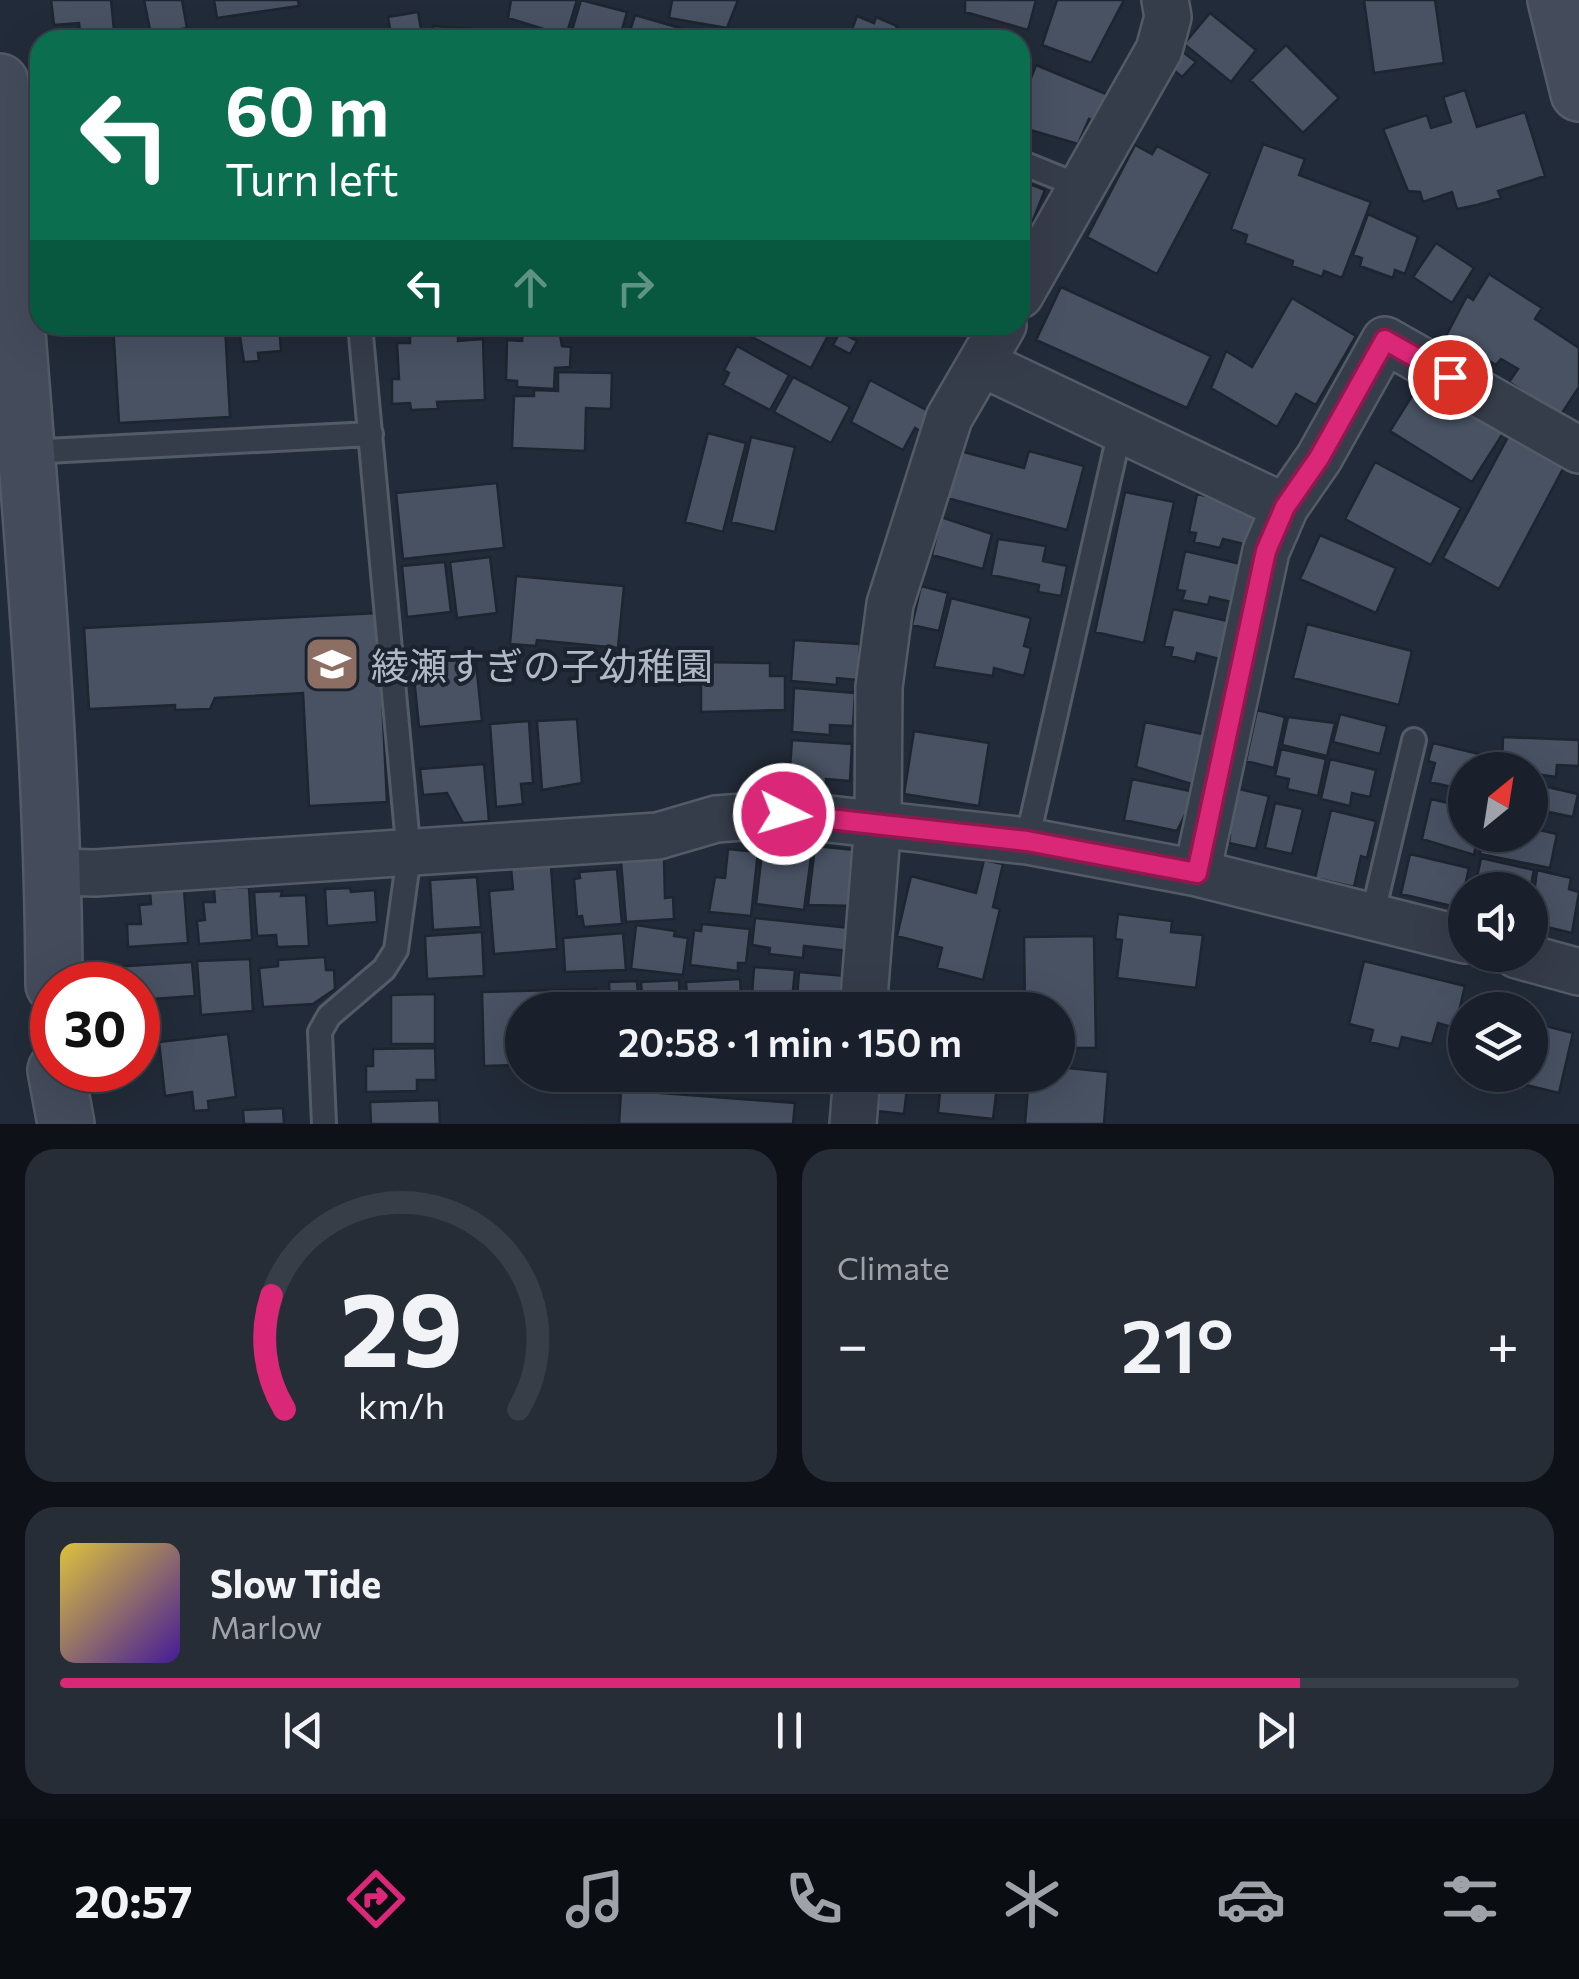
<!DOCTYPE html>
<html lang="en">
<head>
<meta charset="utf-8">
<style>
	:root { --surface:#1a202b; --page:#272d37; --text:#f1f3f6; --muted:#9fa3a9; --line:#383e47; --accent:#db2777 }
	body { margin:0; font-family:Commissioner,"Noto Sans JP",sans-serif; background:var(--page); color:var(--text); height:100vh; display:flex; flex-direction:column; font-size:38px; white-space:nowrap }
	* { box-sizing:border-box; margin:0 }
	p { font-size:32px; color:var(--muted) }
	.icon { flex:none; width:55px; height:55px; fill:none; stroke:currentColor; stroke-width:2; stroke-linecap:round; stroke-linejoin:round }
	.map { position:relative; height:1124px; overflow:hidden }
	.sheet { display:flex; flex-direction:column; gap:25px; padding:25px; background:#0e1218; flex:1 }
	.sheet>* { flex:none }
	.hud { position:absolute; left:30px; top:30px; width:1000px; height:305px; border-radius:30px; box-shadow:0 10px 40px #0002,0 0 0 2px var(--line); background:#0b6e4f; color:#fff; overflow:hidden }
	.needle { width:65px; rotate:30deg }
	.tools { position:absolute; left:1448px; top:752px; display:grid; gap:20px }
	.tools a { display:grid; place-items:center; width:100px; height:100px; border-radius:50%; background:var(--surface); box-shadow:0 10px 40px #0002,0 0 0 2px var(--line); font-size:50px }
	.speed { position:absolute; left:30px; top:962px; display:flex; gap:20px; font-size:50px; font-weight:700; text-align:center }
	.speed>* { display:grid; place-content:center; width:130px; height:130px; border-radius:50%; background:var(--surface); box-shadow:0 10px 40px #0002,0 0 0 2px var(--line); line-height:1 }
	.speed .limit { border:15px solid #d22; background:#fff; color:#111 }
	.pin { position:absolute; display:grid; place-items:center; width:85px; height:85px; color:#fff; margin:-42px; border:5px solid #fff; border-radius:50%; box-shadow:0 2px 10px #0007 }
	.me { position:absolute; width:110px; margin:-55px; rotate:95deg; stroke-linejoin:round; filter:drop-shadow(0 0 8px #0008) }
	.turn { display:flex; align-items:center; gap:35px; height:210px; padding:0 30px; font-size:45px }
	.turn .icon { width:130px; height:130px; stroke-width:2.5 }
	.turn b { display:block; font-size:70px; line-height:85px }
	.lanes { display:flex; align-items:center; height:95px; padding:0 30px; background:#0003; justify-content:center; gap:50px; direction:ltr }
	.lanes .off { opacity:.35 }
	.big { font-size:75px; font-weight:600; line-height:1.1 }
	.sheet .tile { flex:1; display:flex; flex-direction:column; justify-content:center; gap:15px; min-width:0; padding:0 35px; border-radius:30px; background:var(--page) }
	.sheet .dial { align-items:center; gap:0 }
	.dial svg { height:260px; overflow:visible; fill:none; stroke:var(--line); stroke-width:7; stroke-linecap:round; text-anchor:middle }
	.dial text { fill:var(--text); stroke:none }
	.song { display:flex; align-items:center; gap:30px }
	.cover { width:120px; height:120px; border-radius:15px; background:linear-gradient(135deg,hsl(50 70% 55%),hsl(260 70% 35%)) }
	.played { height:10px; border-radius:5px; background:linear-gradient(90deg,var(--accent) 85%,var(--line) 85%) }
	.keys { display:flex; justify-content:space-around; direction:ltr }
	.heat { display:flex; justify-content:space-between; align-items:center; font-size:55px; direction:ltr }
	.sheet .tiles { flex:1; display:grid; gap:25px; grid-template-columns:1fr 1fr }
	.tile:last-child { grid-column:span 2 }
	.trip { position:absolute; left:505px; top:992px; width:570px; height:100px; border-radius:50px; background:var(--surface); box-shadow:0 10px 40px #0002,0 0 0 2px var(--line); font-weight:600; line-height:100px; text-align:center }
	.tabs { display:flex; height:160px; justify-content:space-around; align-items:center; background:#0a0d11; color:var(--muted) }
	.tabs .icon { width:70px; height:70px }
	.tabs .on { color:var(--accent) }
	.tabs b { font-size:45px; color:var(--text) }
	.map>svg:first-child { display:block }
</style>
</head>
<body>
<div class="map">
<svg width="1579" height="1124" viewBox="0 0 1579 1124">
	<rect width="100%" height="100%" fill="#222b39"/>
	<path fill="#485263" stroke="#1d2530" stroke-width="2.5" d="M 51,0 L 111,0 L 115,40 L 81,40 L 79,23 L 54,25 Z
		M 144,0 L 182,0 L 187,28 L 151,35 Z
		M 214,0 L 298,0 L 299,6 L 217,18 Z
		M 511,0 L 577,0 L 566,36 L 508,18 Z
		M 581,0 L 627,12 L 619,40 L 570,37 Z
		M 672,0 L 738,0 L 727,28 L 669,18 Z
		M 965,0 L 1036,0 L 1028,30 L 965,12 Z
		M 1057,0 L 1124,0 L 1091,63 L 1042,45 Z
		M 1364,0 L 1435,0 L 1444,63 L 1374,73 Z
		M 418,12 L 423,40 L 386,40 L 384,30 L 390,29 L 388,17 Z
		M 1210,13 L 1256,50 L 1231,82 L 1184,44 Z
		M 635,15 L 711,37 L 710,40 L 627,40 Z
		M 857,16 L 874,23 L 876,17 L 897,26 L 895,31 L 906,36 L 905,40 L 848,40 Z
		M 433,26 L 499,31 L 498,40 L 432,40 Z
		M 265,29 L 267,40 L 200,39 L 220,36 L 219,33 Z
		M 1286,45 L 1339,98 L 1303,133 L 1250,80 Z
		M 1183,52 L 1196,62 L 1182,77 L 1170,67 Z
		M 1036,65 L 1111,96 L 1100,124 L 1089,119 L 1078,144 L 1020,127 L 1020,106 Z
		M 1465,90 L 1477,127 L 1525,112 L 1545,176 L 1498,191 L 1501,198 L 1477,205 L 1457,209 L 1452,192 L 1423,202 L 1420,192 L 1408,191 L 1383,129 L 1427,115 L 1431,128 L 1451,122 L 1443,97 Z
		M 1263,144 L 1305,159 L 1299,175 L 1371,202 L 1342,278 L 1324,271 L 1322,277 L 1292,266 L 1293,261 L 1245,243 L 1247,235 L 1231,229 Z
		M 1135,145 L 1152,154 L 1157,146 L 1210,174 L 1157,274 L 1087,237 Z
		M 1020,180 L 1045,190 L 1022,248 L 1020,247 Z
		M 1368,214 L 1418,237 L 1405,274 L 1395,270 L 1393,278 L 1360,266 L 1362,258 L 1353,255 Z
		M 1436,243 L 1474,268 L 1452,303 L 1413,277 Z
		M 1489,274 L 1542,308 L 1535,319 L 1579,348 L 1579,387 L 1560,416 L 1509,382 L 1518,369 L 1501,359 L 1496,365 L 1446,336 L 1467,296 L 1473,300 Z
		M 1061,287 L 1211,356 L 1187,408 L 1036,340 Z
		M 1292,298 L 1356,336 L 1316,405 L 1296,394 L 1277,427 L 1211,388 L 1226,351 L 1252,367 Z
		M 113,325 L 225,325 L 230,417 L 119,423 Z
		M 238,325 L 279,325 L 281,351 L 258,353 L 259,361 L 244,362 Z
		M 729,325 L 826,325 L 832,328 L 811,368 Z
		M 523,327 L 559,329 L 562,346 L 571,347 L 570,367 L 555,368 L 554,389 L 517,387 L 517,381 L 506,380 L 507,340 L 522,341 Z
		M 458,328 L 458,341 L 483,339 L 485,400 L 437,402 L 438,409 L 411,410 L 410,403 L 392,404 L 392,379 L 399,379 L 397,343 L 410,343 L 410,330 Z
		M 840,332 L 857,341 L 850,354 L 833,345 Z
		M 737,346 L 789,375 L 770,410 L 723,385 L 729,373 L 724,370 Z
		M 558,372 L 612,373 L 611,409 L 586,408 L 585,451 L 512,448 L 514,396 L 534,396 L 534,390 L 558,391 Z
		M 1425,375 L 1507,427 L 1472,482 L 1390,431 Z
		M 793,377 L 850,407 L 831,443 L 774,412 Z
		M 870,380 L 930,412 L 920,431 L 915,428 L 903,450 L 851,422 Z
		M 708,433 L 746,443 L 723,532 L 685,522 Z
		M 751,437 L 795,447 L 775,532 L 731,522 Z
		M 1508,437 L 1564,467 L 1499,589 L 1443,558 Z
		M 960,451 L 1024,468 L 1029,451 L 1084,466 L 1067,530 L 947,498 Z
		M 1375,462 L 1461,508 L 1431,565 L 1345,519 Z
		M 497,483 L 504,548 L 403,559 L 396,493 Z
		M 1125,492 L 1174,502 L 1144,643 L 1095,632 Z
		M 1197,494 L 1257,507 L 1248,545 L 1223,539 L 1220,548 L 1194,542 L 1196,533 L 1189,532 Z
		M 941,517 L 992,534 L 983,569 L 932,555 Z
		M 1320,535 L 1396,568 L 1376,613 L 1300,579 Z
		M 998,539 L 1046,546 L 1043,561 L 1067,566 L 1061,596 L 1038,592 L 1039,585 L 991,575 Z
		M 1185,551 L 1245,565 L 1236,603 L 1210,597 L 1208,605 L 1182,600 L 1185,591 L 1177,590 Z
		M 490,557 L 497,613 L 457,618 L 450,562 Z
		M 445,562 L 451,612 L 407,617 L 402,566 Z
		M 516,576 L 624,586 L 618,648 L 537,640 L 536,646 L 510,644 Z
		M 921,586 L 948,593 L 939,631 L 912,625 Z
		M 951,598 L 1031,618 L 1024,646 L 1031,648 L 1024,676 L 994,668 L 993,676 L 934,667 Z
		M 1173,609 L 1232,622 L 1223,660 L 1197,653 L 1195,662 L 1171,656 L 1173,648 L 1164,646 Z
		M 378,613 L 387,802 L 309,806 L 303,693 L 215,698 L 210,709 L 175,710 L 175,705 L 89,709 L 84,628 Z
		M 1307,624 L 1412,651 L 1399,705 L 1293,678 Z
		M 794,640 L 860,644 L 858,680 L 837,678 L 837,685 L 791,681 Z
		M 475,652 L 482,721 L 419,727 L 412,658 Z
		M 701,662 L 770,663 L 770,676 L 785,676 L 785,710 L 701,712 Z
		M 794,688 L 855,693 L 853,726 L 830,725 L 830,735 L 792,732 Z
		M 1257,710 L 1285,717 L 1274,768 L 1246,761 Z
		M 1340,714 L 1387,726 L 1380,754 L 1333,742 Z
		M 1288,717 L 1335,723 L 1327,756 L 1282,745 Z
		M 577,719 L 582,783 L 542,790 L 537,721 Z
		M 529,721 L 533,783 L 521,784 L 523,804 L 496,807 L 490,724 Z
		M 1145,722 L 1212,736 L 1195,785 L 1136,767 Z
		M 914,731 L 989,743 L 979,806 L 904,794 Z
		M 1503,737 L 1579,740 L 1579,766 L 1557,765 L 1556,777 L 1502,769 Z
		M 792,740 L 852,744 L 850,781 L 826,779 L 826,785 L 789,782 Z
		M 1433,743 L 1496,758 L 1493,770 L 1465,770 L 1465,790 L 1430,782 L 1435,763 L 1428,761 Z
		M 1281,749 L 1326,759 L 1318,796 L 1287,789 L 1289,779 L 1275,776 Z
		M 1330,759 L 1376,770 L 1370,797 L 1352,793 L 1350,806 L 1321,799 Z
		M 484,764 L 489,821 L 463,823 L 447,793 L 423,795 L 420,769 Z
		M 1132,779 L 1200,793 L 1195,817 L 1185,815 L 1177,831 L 1124,820 Z
		M 1530,783 L 1578,794 L 1573,817 L 1544,811 L 1542,823 L 1530,821 Z
		M 1235,788 L 1269,796 L 1256,849 L 1229,843 L 1230,835 L 1225,834 Z
		M 1431,799 L 1465,807 L 1465,835 L 1478,835 L 1474,855 L 1422,839 Z
		M 1275,803 L 1303,809 L 1292,854 L 1265,848 Z
		M 1331,810 L 1376,821 L 1367,858 L 1361,856 L 1354,887 L 1315,878 Z
		M 1530,828 L 1557,834 L 1550,868 L 1480,854 L 1483,835 L 1530,835 Z
		M 763,844 L 812,850 L 804,910 L 756,904 Z
		M 815,846 L 855,850 L 857,906 L 808,905 Z
		M 728,849 L 758,852 L 751,916 L 709,912 L 715,877 L 725,878 Z
		M 1410,854 L 1469,868 L 1460,908 L 1401,894 Z
		M 664,858 L 665,898 L 673,897 L 674,919 L 626,922 L 621,862 Z
		M 1481,858 L 1534,870 L 1530,890 L 1475,887 Z
		M 984,860 L 1003,864 L 993,907 L 1000,909 L 983,980 L 937,968 L 942,948 L 897,936 L 911,876 L 976,893 Z
		M 551,866 L 557,949 L 494,954 L 489,891 L 513,889 L 511,868 Z
		M 617,869 L 622,924 L 584,927 L 582,916 L 577,917 L 574,879 L 580,878 L 579,872 Z
		M 1537,870 L 1571,878 L 1569,889 L 1579,892 L 1572,933 L 1530,923 Z
		M 477,877 L 481,927 L 433,930 L 430,880 Z
		M 249,887 L 252,940 L 199,944 L 197,921 L 205,920 L 203,902 L 215,902 L 214,889 Z
		M 350,888 L 351,892 L 375,890 L 377,922 L 327,926 L 325,889 Z
		M 184,889 L 188,943 L 128,947 L 127,924 L 141,924 L 139,905 L 151,904 L 150,892 Z
		M 282,891 L 281,896 L 306,895 L 309,946 L 277,947 L 276,935 L 257,936 L 254,892 Z
		M 1118,914 L 1172,921 L 1171,932 L 1203,935 L 1196,988 L 1117,978 L 1122,940 L 1115,939 Z
		M 755,918 L 850,928 L 848,951 L 804,946 L 803,958 L 769,954 L 770,948 L 752,945 Z
		M 702,924 L 750,929 L 746,963 L 738,963 L 738,971 L 690,965 L 694,930 L 701,931 Z
		M 636,925 L 675,931 L 674,936 L 688,938 L 683,975 L 631,969 Z
		M 482,932 L 484,976 L 427,979 L 425,936 Z
		M 623,933 L 626,970 L 565,972 L 563,938 Z
		M 1094,936 L 1096,1048 L 1058,1048 L 1058,1010 L 1025,1010 L 1024,937 Z
		M 325,957 L 326,970 L 334,970 L 335,989 L 313,1004 L 263,1007 L 259,968 L 278,966 L 278,960 Z
		M 250,959 L 253,1011 L 201,1015 L 197,961 Z
		M 1364,961 L 1465,986 L 1455,1028 L 1438,1023 L 1432,1044 L 1402,1037 L 1399,1049 L 1370,1042 L 1373,1030 L 1349,1024 Z
		M 192,962 L 195,996 L 138,1000 L 138,985 L 111,985 L 110,967 Z
		M 754,967 L 795,970 L 791,1010 L 751,1010 Z
		M 799,972 L 846,976 L 843,1010 L 796,1010 Z
		M 740,979 L 742,1010 L 688,1010 L 686,982 Z
		M 679,980 L 680,1010 L 643,1010 L 641,982 Z
		M 637,981 L 639,1010 L 604,1010 L 610,1007 L 609,982 Z
		M 597,989 L 597,1010 L 522,1010 L 522,1065 L 484,1066 L 482,992 Z
		M 435,994 L 435,1044 L 391,1044 L 391,995 Z
		M 1530,1022 L 1573,1033 L 1559,1093 L 1485,1075 L 1530,1075 Z
		M 228,1034 L 236,1097 L 208,1101 L 209,1110 L 194,1111 L 192,1092 L 165,1096 L 159,1042 Z
		M 435,1048 L 436,1080 L 417,1080 L 417,1091 L 366,1092 L 366,1066 L 373,1066 L 373,1049 Z
		M 1058,1067 L 1108,1072 L 1104,1124 L 1025,1124 L 1029,1075 L 1058,1075 Z
		M 941,1081 L 997,1087 L 993,1119 L 938,1113 Z
		M 880,1085 L 907,1088 L 904,1114 L 877,1111 Z
		M 621,1090 L 795,1103 L 793,1124 L 619,1124 Z
		M 439,1100 L 440,1124 L 371,1124 L 370,1102 Z
		M 283,1108 L 284,1124 L 244,1124 L 243,1110 Z"/>
	<g fill="none" stroke-linecap="round" stroke-linejoin="round">
		<g stroke="#535b67" stroke-width="28">
			<path id="lane" d="M 1020,162 L 1079,186
				M 27,452 L 371,434
				M 1027,841 L 1121,426
				M 1372,917 L 1414,740
				M 324,1124 L 320,1032 L 329,1016 L 384,969 L 396,950 L 409,855 L 360,325"/>
		</g>
		<g stroke="#535b67" stroke-width="50">
			<path id="street" d="M 1020,295 L 1159,50 L 1168,17 L 1165,0
				M 981,363 L 1285,507
				M 54,872 L 95,873 L 658,836 L 716,819 L 784,814 L 1027,841 L 1197,873 L 1465,940
				M 1197,873 L 1266,551 L 1285,507 L 1319,458 L 1385,340 L 1579,450
				M 1517,955 L 1579,972
				M 863,1010 L 878,822 L 879,687 L 890,604 L 949,418 L 1003,325
				M 853,1124 L 857,1075"/>
		</g>
		<g stroke="#535b67" stroke-width="60">
			<path id="secondary" d="M 1556,0 L 1579,93
				M 0,82 C 16,383 53,683 54,985
				M 56,1070 L 66,1124"/>
		</g>
		<use href="#lane" stroke="#363d4a" stroke-width="22"/>
		<use href="#street" stroke="#363d4a" stroke-width="45"/>
		<use href="#secondary" stroke="#444c5c" stroke-width="55"/>
	</g>
	<g fill="none" stroke-linecap="round" stroke-linejoin="round">
		<g stroke="#8e194d" stroke-width="25">
			<path id="route" d="M 784,814 L 1027,841 L 1197,873 L 1266,551 L 1285,507 L 1319,458 L 1385,340 L 1450,377"/>
		</g>
		<use href="#route" stroke="#db2777" stroke-width="18"/>
	</g>
	<defs>
		<g id="school-square" transform="scale(2.875)"><rect x="-9" y="-9" width="18" height="18" rx="4" fill="#8d6e63" stroke="#1b232e"/><path d="M0-5L7-2L0 1L-7-2ZM-4 1L0 2.5L4 1V4Q0 6-4 4Z" fill="#fff"/></g>
	</defs>
	<g fill-rule="evenodd">
		<use href="#school-square" x="332" y="664"/>
	</g>
	<g text-anchor="middle" dominant-baseline="central" stroke-width="8" stroke-linejoin="round" paint-order="stroke">
		<g font-size="38" fill="#b0b8c6" stroke="#1b232e" text-anchor="start">
			<text x="371" y="664">綾瀬すぎの子幼稚園</text>
		</g>
	</g>
</svg>
<div class="tools">
<a><svg class="needle" viewBox="-14 -14 28 28"><path d="M0-13l5 13h-10z" fill="#e53935"/><path d="M0 13l5-13h-10z" fill="#9fa3a9"/></svg></a>
<a><svg class="icon" aria-label="sound" viewBox="0 0 24 24"><path d="M4 9h4l5-4v14l-5-4H4zM17 9q2 3 0 6"/></svg></a>
<a><svg class="icon" aria-label="layers" viewBox="0 0 24 24"><path d="M12 4l9 5-9 5-9-5zM3 14l9 5 9-5"/></svg></a>
</div>
<div class="speed"><div class="limit">30</div></div>
<div class="pin" style="left:1450px;top:377px;background:#d93025"><svg class="icon" aria-label="arrive" viewBox="0 0 24 24"><path d="M6 21V4h12l-3 4 3 4H6"/></svg></div>
<svg class="me" style="left:784px;top:814px" viewBox="-20 -20 40 40"><circle r="17" fill="#db2777" stroke="#fff" stroke-width="3"/><path d="M0-11L8 9 0 5-8 9z" fill="#fff"/></svg>
<div class="trip">20:58 · 1 min · 150 m</div>
<div class="hud">
<div class="turn"><svg class="icon" aria-label="left" viewBox="0 0 24 24"><path d="M17 20v-9H6M10 6l-5 5 5 5"/></svg><div><b>60 m</b>Turn left</div></div>
<div class="lanes"><svg class="icon" aria-label="left" viewBox="0 0 24 24"><path d="M17 20v-9H6M10 6l-5 5 5 5"/></svg><svg class="icon off" aria-label="ahead" viewBox="0 0 24 24"><path d="M12 20V5M6 11l6-6 6 6"/></svg><svg class="icon off" aria-label="right" viewBox="0 0 24 24"><path d="M7 20v-9h11M14 6l5 5-5 5"/></svg></div>
</div>
</div>
<section class="sheet">
<div class="tiles">
<div class="tile dial"><svg viewBox="0 0 100 80">
<path d="M14 69A42 42 0 1 1 86 69"/>
<path d="M14 69A42 42 0 0 1 10 34" stroke="#db2777"/>
<text x="50" y="56" font-size="32" font-weight="700">29</text>
<text x="50" y="72" font-size="11">km/h</text>
</svg></div>
<div class="tile"><p>Climate</p>
<div class="heat"><a>−</a><b class="big">21°</b><a>+</a></div>
</div>
<div class="tile">
<div class="song"><i class="cover"></i><div><b>Slow Tide</b><p>Marlow</p></div></div>
<div class="played"></div>
<div class="keys"><svg class="icon" aria-label="previous" viewBox="0 0 24 24"><path d="M18 5L8 12l10 7zM5 5v14"/></svg><svg class="icon" aria-label="pause" viewBox="0 0 24 24"><path d="M8 5v14M16 5v14"/></svg><svg class="icon" aria-label="next" viewBox="0 0 24 24"><path d="M6 5l10 7-10 7zM19 5v14"/></svg></div>
</div>
</div>
</section>
<nav class="tabs">
<b>20:57</b>
<svg class="icon on" aria-label="directions" viewBox="0 0 24 24"><path d="M12 3l9 9-9 9-9-9zM9 14v-3h6M13 9l2 2-2 2"/></svg>
<svg class="icon" aria-label="music" viewBox="0 0 24 24"><path d="M9 18V5l10-2v13"/><circle cx="6" cy="18" r="3"/><circle cx="16" cy="16" r="3"/></svg>
<svg class="icon" aria-label="phone" viewBox="0 0 24 24"><path d="M5 4h4l2 5-3 2q2 4 5 5l2-3 5 2v4C11 20 4 13 5 4z"/></svg>
<svg class="icon" aria-label="climate" viewBox="0 0 24 24"><path d="M12 3v18M4 7l16 10M4 17L20 7"/></svg>
<svg class="icon" aria-label="car" viewBox="0 0 24 24"><path d="M5 17H2v-5l4-1 3-4h7l3 4 3 1v5h-3M9 17h6M6 11h13"/><circle cx="7" cy="17" r="2"/><circle cx="17" cy="17" r="2"/></svg>
<svg class="icon" aria-label="filters" viewBox="0 0 24 24"><path d="M4 7h16M4 17h16"/><circle cx="9" cy="7" r="2"/><circle cx="15" cy="17" r="2"/></svg>
</nav>
</body>
</html>
